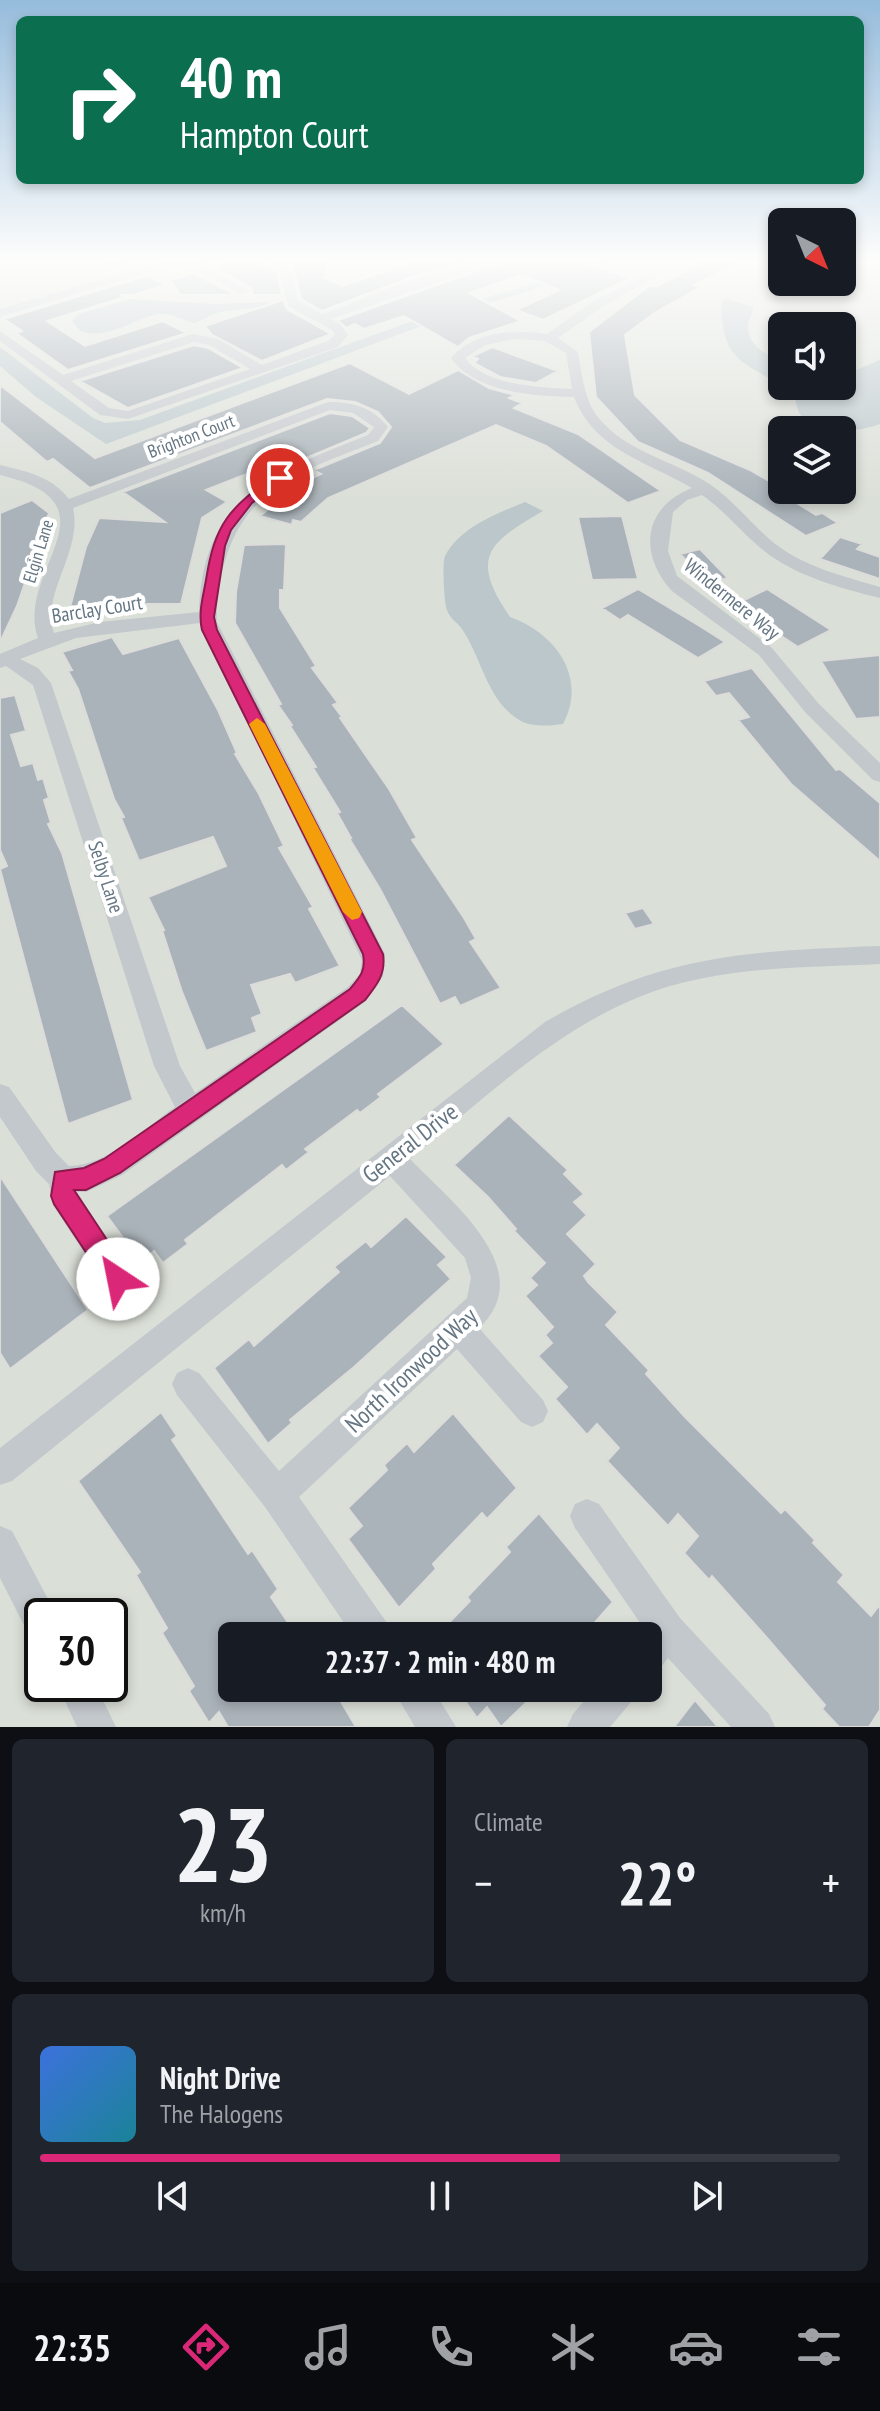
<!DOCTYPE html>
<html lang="en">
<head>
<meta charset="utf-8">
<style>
	:root { --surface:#171b24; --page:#20242c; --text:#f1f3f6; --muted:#9ea1a6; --line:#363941; --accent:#db2777 }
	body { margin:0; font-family:"PT Sans Narrow",sans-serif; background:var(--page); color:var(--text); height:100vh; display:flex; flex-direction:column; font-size:30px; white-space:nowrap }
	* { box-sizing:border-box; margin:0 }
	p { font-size:26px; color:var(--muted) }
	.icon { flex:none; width:44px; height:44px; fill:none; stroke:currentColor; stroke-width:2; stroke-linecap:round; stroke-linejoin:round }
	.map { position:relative; height:1727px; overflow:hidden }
	.drawer { display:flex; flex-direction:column; gap:12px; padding:12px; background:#0d0f14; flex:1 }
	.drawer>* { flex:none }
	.guide { position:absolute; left:16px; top:16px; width:848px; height:168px; border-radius:12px; box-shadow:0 4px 12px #0003; background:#0b6e4f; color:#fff; overflow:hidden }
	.needle { width:52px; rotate:137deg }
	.controls { position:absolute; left:768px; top:208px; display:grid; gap:16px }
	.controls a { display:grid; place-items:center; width:88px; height:88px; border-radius:12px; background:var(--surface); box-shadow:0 4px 12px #0003; font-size:40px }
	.speed { position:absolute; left:24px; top:1598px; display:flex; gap:16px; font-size:40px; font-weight:700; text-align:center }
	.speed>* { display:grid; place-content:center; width:104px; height:104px; border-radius:50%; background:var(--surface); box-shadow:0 4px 12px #0003; line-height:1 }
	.speed .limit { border:4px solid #111; border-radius:12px; background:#fff; color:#111 }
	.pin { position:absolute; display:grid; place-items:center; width:68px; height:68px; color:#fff; margin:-34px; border:4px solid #fff; border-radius:50%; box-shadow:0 2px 8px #0007 }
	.me { position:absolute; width:88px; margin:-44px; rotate:326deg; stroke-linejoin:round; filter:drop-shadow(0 0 6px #0008) }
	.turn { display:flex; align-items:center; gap:28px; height:168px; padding:0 32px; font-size:36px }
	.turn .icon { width:104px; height:104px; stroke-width:2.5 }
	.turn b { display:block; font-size:56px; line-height:68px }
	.big { font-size:60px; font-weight:700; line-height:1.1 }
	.drawer .card { flex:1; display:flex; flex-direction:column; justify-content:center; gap:12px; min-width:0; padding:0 28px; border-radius:12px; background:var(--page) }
	.drawer .dial { align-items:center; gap:0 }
	.dial b { font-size:104px; line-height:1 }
	.song { display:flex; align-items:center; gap:24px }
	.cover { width:96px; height:96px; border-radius:12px; background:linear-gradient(135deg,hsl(220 70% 55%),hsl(190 70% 35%)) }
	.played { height:8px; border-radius:4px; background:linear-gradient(90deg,var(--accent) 65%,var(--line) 65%) }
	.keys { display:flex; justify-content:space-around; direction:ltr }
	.heat { display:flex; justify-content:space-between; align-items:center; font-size:44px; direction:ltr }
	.drawer .tiles { flex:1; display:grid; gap:12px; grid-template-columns:1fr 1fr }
	.card:last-child { grid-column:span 2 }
	.trip { position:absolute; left:218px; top:1622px; width:444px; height:80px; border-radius:12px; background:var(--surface); box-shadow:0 4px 12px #0003; font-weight:700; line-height:80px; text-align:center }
	.tabs { display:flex; height:128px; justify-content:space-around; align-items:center; background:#090b0e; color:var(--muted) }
	.tabs .icon { width:56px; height:56px }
	.tabs .current { color:var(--accent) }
	.tabs b { font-size:36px; color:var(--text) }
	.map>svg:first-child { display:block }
</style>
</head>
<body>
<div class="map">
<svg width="880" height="1727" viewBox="0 0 880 1727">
	<rect width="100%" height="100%" fill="#fafaf8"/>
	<path fill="#dadfd7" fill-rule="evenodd" d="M 0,259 L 782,259 L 782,282 L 842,282 L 842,259 L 880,259 L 880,1727 L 0,1727 ZM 782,326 L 842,326 L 842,386 L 782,386 ZM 782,430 L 842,430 L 842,490 L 782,490 ZM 42,1616 L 110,1616 L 110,1684 L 42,1684 ZM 232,1636 L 648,1636 L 648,1688 L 232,1688 Z"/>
	<path fill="#bbc7cb" d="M 599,259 L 614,259 L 540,288 L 467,309 L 106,444 L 36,397 L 0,366 L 0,347 L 93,418 L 105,423 L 140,420 L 445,309 L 512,290 Z
		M 131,299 L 214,304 L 266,302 L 272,306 L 219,312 L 195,323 C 183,321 171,312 159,314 C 135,317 90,352 72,321 L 78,314 Z
		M 725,299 L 753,307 C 753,314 748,319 748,325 C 747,346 767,355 782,362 L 782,386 L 842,386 L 842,376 L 880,360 L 880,424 C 858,432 816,438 800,414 C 797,409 796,402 794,396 C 753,361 722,370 721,305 Z
		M 525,502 L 543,511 C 488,543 469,557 510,617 C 555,633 588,677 563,724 C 551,726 532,727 521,721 C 487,702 482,658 462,629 C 457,622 450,619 447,610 C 444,603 442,563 445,556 C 460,527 496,514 525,502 Z"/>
	<path fill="#aab3b9" stroke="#dcdcda" stroke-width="2" d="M 290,259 L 330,260 L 324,277 L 342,286 L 421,259 L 476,259 L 412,277 L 322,311 L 301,299 L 294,271 L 288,263 Z
		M 510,259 L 577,259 L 631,278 L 543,320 L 516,310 L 559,290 L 522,275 L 469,293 L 521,321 L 469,338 L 458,347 L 404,316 L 364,329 L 355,324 L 346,328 L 338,320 Z
		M 707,259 L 747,259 L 694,285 L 701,287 L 656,312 L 625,335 L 635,395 L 680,440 L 750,470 L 776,485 L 771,487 L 816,515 L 822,513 L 838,523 L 806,536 L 708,473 L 638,442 L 596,397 L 589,332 L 650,285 L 656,287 Z
		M 230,261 L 256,262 L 277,271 L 282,295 L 247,295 L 253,292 L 251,288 L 213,267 Z
		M 194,273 L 236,295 L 181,295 L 170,280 Z
		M 148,275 L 165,285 L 134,295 L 120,295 L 125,297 L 47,321 L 85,346 L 163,321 L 187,333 L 68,370 L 16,333 L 22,331 L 4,319 Z
		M 283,300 L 287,309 L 331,334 L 262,361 L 212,335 L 205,326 Z
		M 194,345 L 208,348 L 243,368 L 128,408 L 80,381 Z
		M 492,347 L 558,371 L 536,383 L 500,377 L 474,363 L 478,359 L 473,356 Z
		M 350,363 L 409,394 L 458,370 L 489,388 L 515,395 L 509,398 L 522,403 L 514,408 L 578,434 L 661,491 L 628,503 L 546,446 L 496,425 L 328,498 L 301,522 L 293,520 L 292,525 L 260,516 L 298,485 L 321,474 L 314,470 L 380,443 L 391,427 L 378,412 L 355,402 L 327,399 L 90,488 L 53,459 L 47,462 L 0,422 L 0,385 L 95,458 Z
		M 330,413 L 352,416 L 370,428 L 366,433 L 299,461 L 292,456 L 206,490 L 227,502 L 202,518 L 181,604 L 116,604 L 112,615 L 68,615 L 86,547 L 99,518 L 165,522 L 123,492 Z
		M 32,500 L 49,513 L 17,606 L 0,642 L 0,513 Z
		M 622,516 L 638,579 L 592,580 L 578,517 Z
		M 840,537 L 862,544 L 857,549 L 880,557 L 880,579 L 820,559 Z
		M 286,544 L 284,590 L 280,590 L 280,608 L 316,666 L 312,668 L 338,703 L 333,705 L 342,717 L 340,718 L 389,789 L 417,838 L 412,840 L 464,918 L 476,939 L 470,942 L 501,988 L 460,1006 L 455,997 L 440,1004 L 380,889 L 349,838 L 351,838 L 337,813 L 340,812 L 313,768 L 316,767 L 290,726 L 292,725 L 278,705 L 281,704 L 235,623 L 236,592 L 244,545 Z
		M 700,549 L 728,578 L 708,583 L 680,554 Z
		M 638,589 L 698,625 L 725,642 L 698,658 L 628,615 L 620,620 L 602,608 Z
		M 767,589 L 831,630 L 798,647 L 734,605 Z
		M 112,637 L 123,654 L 179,638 L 218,710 L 237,753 L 235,754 L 259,794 L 284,846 L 279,848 L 313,907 L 309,909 L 340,966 L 295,983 L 290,974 L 251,985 L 262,1014 L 252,1018 L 257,1032 L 206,1051 L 182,992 L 162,930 L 164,930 L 148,897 L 226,866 L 213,837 L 139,861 L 121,818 L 124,817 L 114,799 L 78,689 L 68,671 L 72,670 L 62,652 Z
		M 880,655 L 880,717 L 856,719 L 821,661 Z
		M 752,668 L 836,770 L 840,769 L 880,803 L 880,861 L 791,784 L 738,720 L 749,717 L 729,693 L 716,696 L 704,681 Z
		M 15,695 L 26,731 L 11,735 L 21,766 L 33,763 L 38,780 L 43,778 L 49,798 L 44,800 L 51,823 L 48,824 L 62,853 L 133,1100 L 68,1124 L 0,869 L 7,866 L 0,850 L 0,698 Z
		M 643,908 L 654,924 L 635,929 L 625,913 Z
		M 402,1005 L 444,1044 L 378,1094 L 381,1097 L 360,1113 L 357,1110 L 305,1149 L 309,1152 L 286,1170 L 282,1165 L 185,1240 L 188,1244 L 163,1263 L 154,1251 L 141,1262 L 107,1216 Z
		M 509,1115 L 568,1170 L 564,1174 L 584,1194 L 574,1202 L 587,1215 L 567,1234 L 596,1264 L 584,1276 L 588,1282 L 618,1312 L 606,1325 L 649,1370 L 646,1374 L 685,1417 L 781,1513 L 785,1509 L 815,1540 L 813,1543 L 844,1575 L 838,1582 L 871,1616 L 880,1604 L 880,1710 L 869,1727 L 839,1727 L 822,1709 L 825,1705 L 767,1638 L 712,1576 L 709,1580 L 684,1553 L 698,1536 L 678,1514 L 668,1526 L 607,1461 L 619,1448 L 597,1424 L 587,1435 L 555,1399 L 567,1387 L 538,1356 L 552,1343 L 545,1335 L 553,1327 L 525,1296 L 537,1285 L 530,1278 L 545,1263 L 514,1231 L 516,1229 L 488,1197 L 454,1165 Z
		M 0,1176 L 88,1310 L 10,1369 L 0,1353 Z
		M 406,1216 L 447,1257 L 438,1265 L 451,1279 L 354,1367 L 290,1420 L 292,1423 L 268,1444 L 214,1368 L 249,1339 L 254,1346 L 339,1272 L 334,1267 L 366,1241 L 371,1247 Z
		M 161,1412 L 177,1436 L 172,1440 L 248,1554 L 252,1550 L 278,1589 L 271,1597 L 297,1636 L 232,1636 L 232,1688 L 333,1688 L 356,1727 L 228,1727 L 219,1712 L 209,1723 L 189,1691 L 194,1686 L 162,1633 L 167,1628 L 136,1575 L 140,1572 L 78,1481 Z
		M 453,1413 L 517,1488 L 487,1519 L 482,1513 L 433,1564 L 436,1569 L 399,1608 L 348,1539 L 362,1526 L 348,1508 L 387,1470 L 384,1465 L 407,1443 L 414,1452 Z
		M 539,1513 L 613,1602 L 583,1636 L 436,1636 L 470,1601 L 467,1597 L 510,1552 L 506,1547 Z
		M 456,1688 L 522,1688 L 530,1699 L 501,1727 L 487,1707 L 477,1718 Z
		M 695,1700 L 718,1727 L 674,1727 Z"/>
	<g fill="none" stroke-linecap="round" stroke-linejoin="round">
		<path fill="#c3c8cc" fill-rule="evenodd" d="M 100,259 L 115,259 L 126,266 L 116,268 Z
			M 186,259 L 214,259 L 201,263 L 250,291 L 240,294 L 188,266 L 148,272 L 0,317 L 0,309 L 142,267 Z
			M 269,259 C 295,259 293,280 298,301 L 322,314 C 377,295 449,259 507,259 L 331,319 L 340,324 L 348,335 L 338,347 L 128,419 L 100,415 L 0,341 L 0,331 L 63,375 L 193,334 L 218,339 L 262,365 L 328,341 L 335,335 L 332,330 L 288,306 L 279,268 ZM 194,342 L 209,345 L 250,369 L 128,411 L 109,408 L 71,381 Z
			M 654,270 L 664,272 L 602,307 L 558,338 L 578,352 C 582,374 584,398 597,416 C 626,453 674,460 711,485 C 734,501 752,525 774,543 C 804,567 843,576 880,587 L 880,598 C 840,588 795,576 763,550 C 742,533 725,511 702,495 L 687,500 L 673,512 L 668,551 L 677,576 L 771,647 L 819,704 L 880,763 L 880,782 L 873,780 L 805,712 L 759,655 L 672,591 C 638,554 643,507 692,488 C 648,462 594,450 574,397 C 534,396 476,393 451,358 C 474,331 514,329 547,334 L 594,301 ZM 514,339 L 545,341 L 566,353 L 572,389 C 540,387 485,386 465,358 L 485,345 Z
			M 328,402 C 352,401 374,408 388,427 L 378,441 C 311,468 247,484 225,561 C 219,581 216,602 217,622 L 385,954 L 383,976 L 366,1001 L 122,1175 L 86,1192 L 77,1192 L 133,1279 L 128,1289 L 118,1294 L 108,1289 L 53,1205 L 49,1184 L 36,1171 L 0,1117 L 0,1084 L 9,1087 L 56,1153 L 69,1166 C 107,1166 145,1128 175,1107 L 154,1066 L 33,685 L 6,666 L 0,668 L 0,654 L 38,638 C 14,571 124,504 0,475 L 0,465 C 28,472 51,476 69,499 ZM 330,410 L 353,413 L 374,427 L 368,435 C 275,472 202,496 199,612 L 100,622 L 54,633 C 40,595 83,551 73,508 ZM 200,623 L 362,960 L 360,974 L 348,987 L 195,1093 L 180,1066 L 51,683 L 38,668 L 20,659 L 76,638 Z
			M 880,946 L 880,964 C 800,968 714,966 639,997 C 552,1032 482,1101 410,1159 C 449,1200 541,1270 479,1328 L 543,1400 L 548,1411 L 543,1422 L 532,1427 L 521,1422 L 457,1349 L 299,1497 L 387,1623 L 392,1636 L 353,1636 L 265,1507 L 177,1395 L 172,1384 L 177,1373 L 188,1368 L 199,1373 L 279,1471 L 467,1298 L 471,1278 L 465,1258 L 390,1176 L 12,1481 L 0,1485 L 0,1448 L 545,1022 C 662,954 749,951 880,946 Z
			M 587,1499 L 599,1504 L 680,1618 L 769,1714 L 775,1727 L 731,1727 L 668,1658 L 661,1667 L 648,1672 L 648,1636 L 640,1636 L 645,1630 L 575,1528 L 570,1516 L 575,1504 Z
			M 0,1526 L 12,1531 L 57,1616 L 42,1616 L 42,1640 L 29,1635 L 0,1578 Z
			M 57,1684 L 95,1684 L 116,1727 L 77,1727 Z
			M 392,1688 L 432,1688 L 456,1727 L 415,1727 Z
			M 595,1688 L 637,1688 L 632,1701 L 610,1727 L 567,1727 L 573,1714 Z"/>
	</g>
	<linearGradient id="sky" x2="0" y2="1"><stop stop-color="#96bcdc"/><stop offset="0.52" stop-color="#fdfdfc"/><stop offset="1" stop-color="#fdfdfc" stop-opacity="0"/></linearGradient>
	<rect width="880" height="501" fill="url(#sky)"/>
	<path fill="#db2777" stroke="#8e194d" stroke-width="2" d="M 276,475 L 287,478 L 252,503 L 231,530 L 225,546 L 214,617 L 217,630 L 383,954 C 386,974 377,985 365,1000 L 120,1173 L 86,1190 L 74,1190 L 127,1270 L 130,1279 L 127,1287 L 118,1291 L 109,1287 L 54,1204 L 51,1196 L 55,1172 L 84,1168 L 104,1159 L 350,989 C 361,976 366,970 363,954 L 202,630 C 198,613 203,597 206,580 C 215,523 229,508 276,475 Z"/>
	<path fill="#f59e0b" d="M 257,718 L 265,724 L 362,912 L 359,918 L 352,920 L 343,912 L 249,724 Z"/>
	<g text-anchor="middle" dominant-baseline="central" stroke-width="8" stroke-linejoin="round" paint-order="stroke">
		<g font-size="18" fill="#657683" stroke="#fff">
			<text transform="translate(191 436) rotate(-21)">Brighton Court</text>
			<text transform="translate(38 551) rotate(-73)">Elgin Lane</text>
		</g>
		<g font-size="20" fill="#657683" stroke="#fff">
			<text transform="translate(732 599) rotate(39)">Windermere Way</text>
			<text transform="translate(97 609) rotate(-9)">Barclay Court</text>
			<text transform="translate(106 877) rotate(72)">Selby Lane</text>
		</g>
		<g font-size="24" fill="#657683" stroke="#fff">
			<text transform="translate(410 1143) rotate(-38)">General Drive</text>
			<text transform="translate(411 1370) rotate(-43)">North Ironwood Way</text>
		</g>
	</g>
</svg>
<div class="controls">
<a><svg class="needle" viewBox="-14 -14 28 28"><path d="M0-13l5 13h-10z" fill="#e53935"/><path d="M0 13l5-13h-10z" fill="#9ea1a6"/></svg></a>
<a><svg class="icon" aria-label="sound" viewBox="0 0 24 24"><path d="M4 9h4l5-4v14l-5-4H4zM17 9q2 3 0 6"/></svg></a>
<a><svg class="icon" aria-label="layers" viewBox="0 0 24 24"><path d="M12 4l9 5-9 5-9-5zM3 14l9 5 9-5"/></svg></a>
</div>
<div class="speed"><div class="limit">30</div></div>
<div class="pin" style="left:280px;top:478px;background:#d93025"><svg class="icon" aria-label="arrive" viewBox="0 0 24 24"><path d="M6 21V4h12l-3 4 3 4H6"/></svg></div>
<svg class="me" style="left:118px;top:1279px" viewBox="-20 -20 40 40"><circle r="19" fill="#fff"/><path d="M0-13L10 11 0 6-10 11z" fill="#db2777"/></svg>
<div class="trip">22:37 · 2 min · 480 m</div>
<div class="guide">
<div class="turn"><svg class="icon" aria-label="right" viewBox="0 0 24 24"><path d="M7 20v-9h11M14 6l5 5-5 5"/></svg><div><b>40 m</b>Hampton Court</div></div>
</div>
</div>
<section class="drawer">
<div class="tiles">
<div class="card dial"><b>23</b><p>km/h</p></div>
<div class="card"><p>Climate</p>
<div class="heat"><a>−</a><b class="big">22°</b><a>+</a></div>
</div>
<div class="card">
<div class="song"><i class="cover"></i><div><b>Night Drive</b><p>The Halogens</p></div></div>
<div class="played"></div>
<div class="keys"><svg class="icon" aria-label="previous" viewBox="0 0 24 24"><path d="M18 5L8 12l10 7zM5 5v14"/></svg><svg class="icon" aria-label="pause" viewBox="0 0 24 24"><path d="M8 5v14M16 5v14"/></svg><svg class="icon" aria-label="next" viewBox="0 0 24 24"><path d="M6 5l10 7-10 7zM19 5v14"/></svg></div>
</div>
</div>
</section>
<nav class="tabs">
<b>22:35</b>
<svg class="icon current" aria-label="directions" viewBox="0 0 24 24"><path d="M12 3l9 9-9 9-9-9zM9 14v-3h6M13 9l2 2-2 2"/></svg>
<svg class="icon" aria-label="music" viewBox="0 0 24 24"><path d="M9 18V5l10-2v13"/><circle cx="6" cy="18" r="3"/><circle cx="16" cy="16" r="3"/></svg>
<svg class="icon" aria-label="phone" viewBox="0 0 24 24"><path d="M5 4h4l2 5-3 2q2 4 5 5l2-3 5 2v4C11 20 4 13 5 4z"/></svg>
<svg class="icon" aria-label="climate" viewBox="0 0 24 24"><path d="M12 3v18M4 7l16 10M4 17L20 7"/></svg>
<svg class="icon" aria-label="car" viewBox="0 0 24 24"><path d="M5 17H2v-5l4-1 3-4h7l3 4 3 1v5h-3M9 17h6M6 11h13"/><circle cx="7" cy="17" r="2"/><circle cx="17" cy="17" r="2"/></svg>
<svg class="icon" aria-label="filters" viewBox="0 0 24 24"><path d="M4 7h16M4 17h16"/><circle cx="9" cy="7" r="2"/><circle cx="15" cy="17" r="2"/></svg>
</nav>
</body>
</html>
